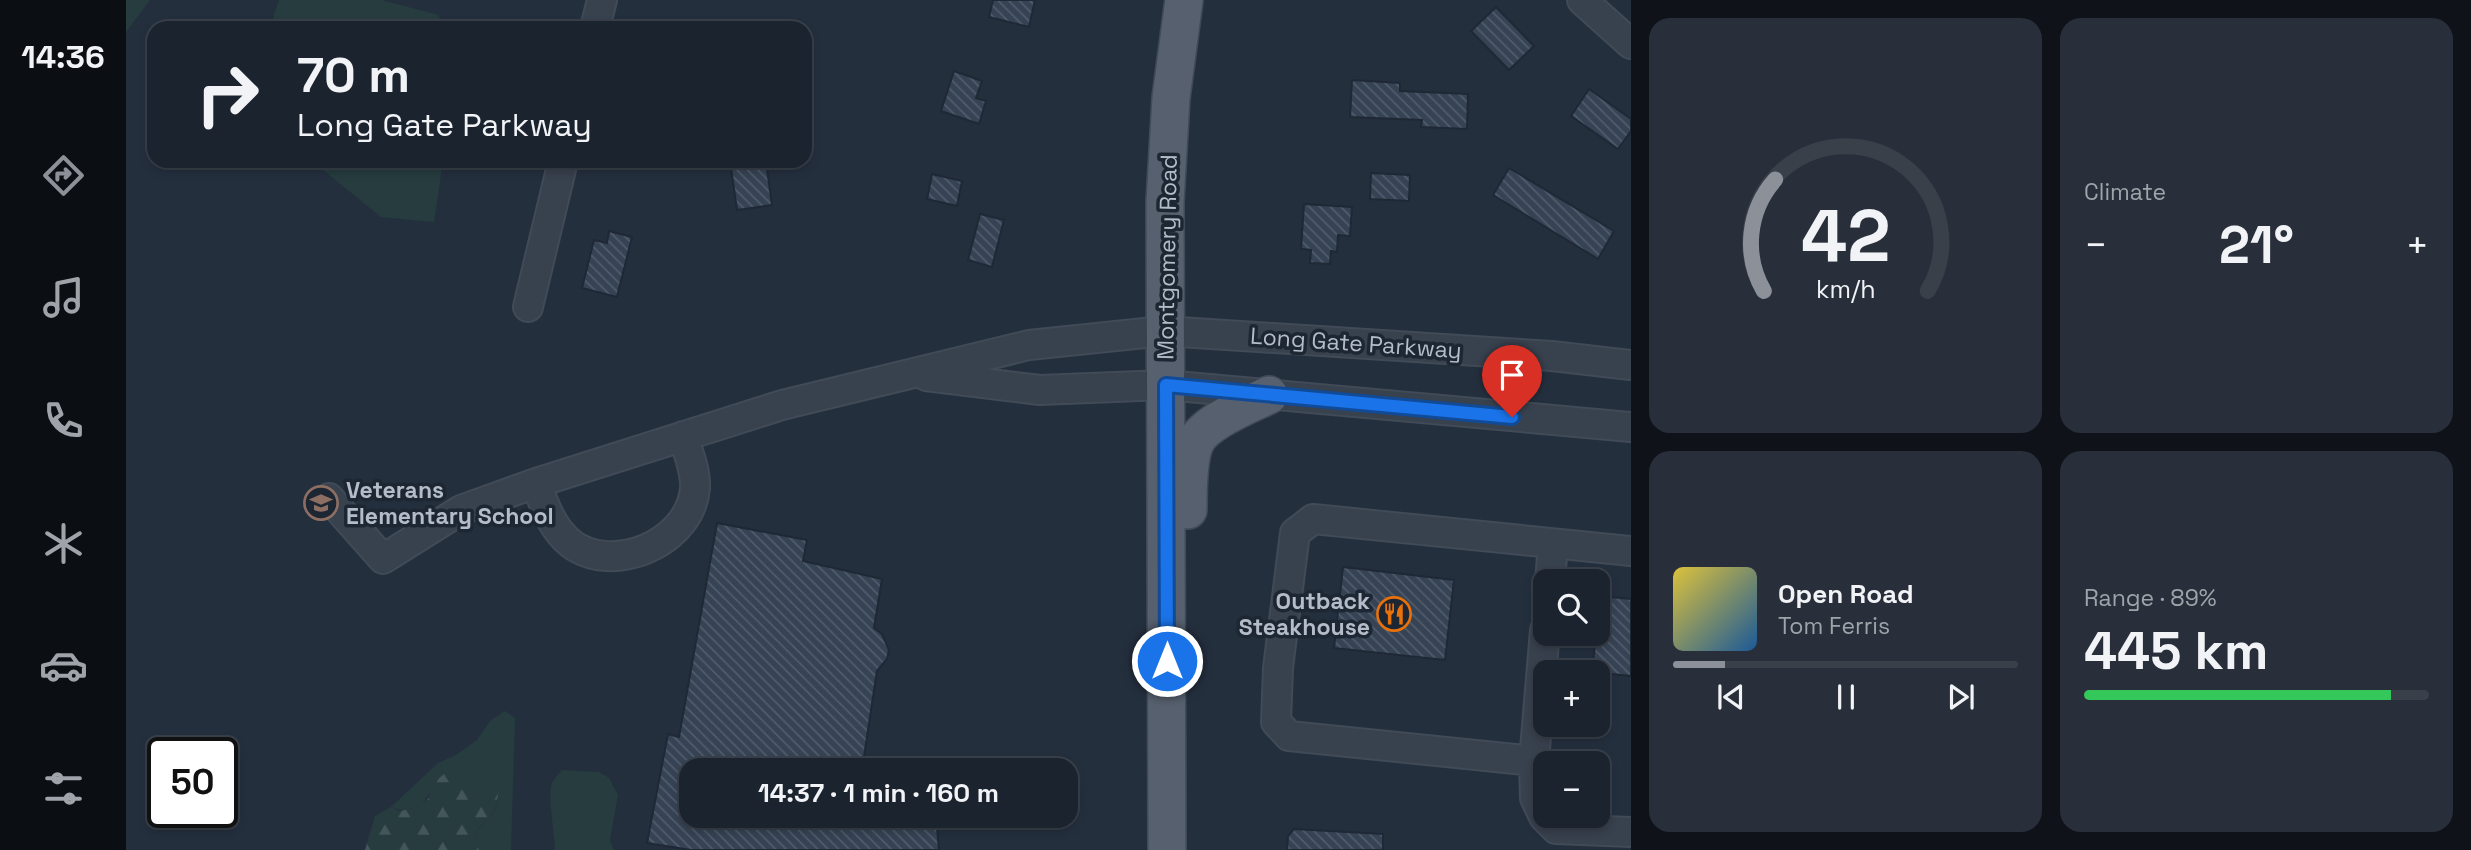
<!DOCTYPE html>
<html lang="en">
<head>
<meta charset="utf-8">
<style>
	:root { --surface:#1b232e; --page:#282f3a; --text:#f1f3f6; --muted:#a0a4aa; --line:#39404a; --accent:#8c9099 }
	body { margin:0; font-family:"Space Grotesk",sans-serif; background:var(--page); color:var(--text); height:100vh; display:flex; flex-direction:column; font-size:26px; white-space:nowrap }
	* { box-sizing:border-box; margin:0 }
	p { font-size:23px; color:var(--muted) }
	.icon { flex:none; width:38px; height:38px; fill:none; stroke:currentColor; stroke-width:2; stroke-linecap:round; stroke-linejoin:round }
	.map { position:relative; flex:1; overflow:hidden }
	.panel { display:flex; flex-direction:column; gap:18px; padding:18px; background:#0f1319; width:840px }
	.panel>* { flex:none }
	.hud { position:absolute; left:21px; top:21px; width:665px; height:147px; border-radius:21px; box-shadow:0 4px 10px #0003,0 0 0 2px var(--line); background:#1b232e; color:var(--text); overflow:hidden }
	.controls { position:absolute; left:1407px; top:569px; display:grid; gap:14px }
	.controls a { display:grid; place-items:center; width:77px; height:77px; border-radius:14px; background:var(--surface); box-shadow:0 4px 10px #0003,0 0 0 2px var(--line); font-size:35px }
	.speed { position:absolute; left:21px; top:737px; display:flex; gap:14px; font-size:35px; font-weight:700; text-align:center }
	.speed>* { display:grid; place-content:center; width:91px; height:91px; border-radius:50%; background:var(--surface); box-shadow:0 4px 10px #0003,0 0 0 2px var(--line); line-height:1 }
	.speed .limit { border:4px solid #111; border-radius:10px; background:#fff; color:#111 }
	.pin { position:absolute; display:grid; place-items:center; width:60px; height:60px; color:#fff; margin:-72px -30px; border-radius:50% 50% 50% 0; rotate:-45deg; box-shadow:0 0 7px #0007 }
	.pin .icon { rotate:45deg }
	.me { position:absolute; width:77px; margin:-38px; rotate:0deg; stroke-linejoin:round; filter:drop-shadow(0 0 5px #0008) }
	.turn { display:flex; align-items:center; gap:24px; height:147px; padding:0 35px; font-size:32px }
	.turn .icon { width:91px; height:91px; stroke-width:2.5 }
	.turn b { display:block; font-size:49px; line-height:60px }
	.big { font-size:52px; font-weight:700; line-height:1.1 }
	.panel .card { flex:1; display:flex; flex-direction:column; justify-content:center; gap:10px; min-width:0; padding:0 24px; border-radius:21px; background:var(--page) }
	.panel .dial { align-items:center; gap:0 }
	.dial svg { height:182px; overflow:visible; fill:none; stroke:var(--line); stroke-width:7; stroke-linecap:round; text-anchor:middle }
	.dial text { fill:var(--text); stroke:none }
	.song { display:flex; align-items:center; gap:21px }
	.cover { width:84px; height:84px; border-radius:10px; background:linear-gradient(135deg,hsl(50 70% 55%),hsl(210 70% 35%)) }
	.played { height:7px; border-radius:4px; background:linear-gradient(90deg,var(--accent) 15%,var(--line) 15%) }
	.keys { display:flex; justify-content:space-around; direction:ltr }
	.heat { display:flex; justify-content:space-between; align-items:center; font-size:38px; direction:ltr }
	.charge { height:10px; border-radius:5px; background:linear-gradient(90deg,#34c759 89%,var(--line) 0) }
	.panel .tiles { flex:1; display:grid; gap:18px; grid-template-columns:repeat(2,1fr) }
	.trip { position:absolute; left:553px; top:758px; width:399px; height:70px; border-radius:21px; background:var(--surface); box-shadow:0 4px 10px #0003,0 0 0 2px var(--line); font-weight:700; line-height:70px; text-align:center }
	main { display:flex; flex:1; min-height:0 }
	.tabs { display:flex; flex-direction:column; width:126px; justify-content:space-around; align-items:center; background:#0b0e12; color:var(--muted) }
	.tabs .icon { width:49px; height:49px }
	.tabs .current { color:var(--accent) }
	.tabs b { font-size:32px; color:var(--text) }
	.map>svg:first-child { display:block }
</style>
</head>
<body>
<main>
<nav class="tabs">
<b>14:36</b>
<svg class="icon current" aria-label="directions" viewBox="0 0 24 24"><path d="M12 3l9 9-9 9-9-9zM9 14v-3h6M13 9l2 2-2 2"/></svg>
<svg class="icon" aria-label="music" viewBox="0 0 24 24"><path d="M9 18V5l10-2v13"/><circle cx="6" cy="18" r="3"/><circle cx="16" cy="16" r="3"/></svg>
<svg class="icon" aria-label="phone" viewBox="0 0 24 24"><path d="M5 4h4l2 5-3 2q2 4 5 5l2-3 5 2v4C11 20 4 13 5 4z"/></svg>
<svg class="icon" aria-label="climate" viewBox="0 0 24 24"><path d="M12 3v18M4 7l16 10M4 17L20 7"/></svg>
<svg class="icon" aria-label="car" viewBox="0 0 24 24"><path d="M5 17H2v-5l4-1 3-4h7l3 4 3 1v5h-3M9 17h6M6 11h13"/><circle cx="7" cy="17" r="2"/><circle cx="17" cy="17" r="2"/></svg>
<svg class="icon" aria-label="filters" viewBox="0 0 24 24"><path d="M4 7h16M4 17h16"/><circle cx="9" cy="7" r="2"/><circle cx="15" cy="17" r="2"/></svg>
</nav>
<div class="map">
<svg width="1505" height="850" viewBox="0 0 1505 850">
	<defs>
		<pattern id="forest-firs" width="22" height="20" patternUnits="userSpaceOnUse" patternTransform="scale(1.75)"><rect width="22" height="20" fill="#263c3f"/><path d="M5 1l3.5 6h-7zM16 11l3.5 6h-7z" fill="#435659"/></pattern>
		<pattern id="building-back-hatch" width="6" height="6" patternUnits="userSpaceOnUse" patternTransform="scale(1.75)"><rect width="6" height="6" fill="#364354"/><path d="M-1 5l2 2M0 0l6 6M5-1l2 2" fill="none" stroke="#515c6b"/></pattern>
	</defs>
	<rect width="100%" height="100%" fill="#242f3e"/>
	<path fill="#263c3f" d="M 0,0 L 24,0 L 0,32 Z
		M 153,0 L 256,0 L 312,15 L 321,28 L 148,28 L 148,14 Z
		M 190,161 L 317,161 L 308,222 L 255,217 L 197,170 Z
		M 379,711 L 389,718 L 385,850 L 353,850 L 348,837 C 352,828 354,826 362,820 C 371,812 373,795 373,783 L 350,791 L 335,774 L 309,781 C 303,801 287,817 265,807 L 312,763 L 330,755 L 351,740 L 365,720 Z
		M 436,770 L 473,772 L 483,778 L 492,795 L 484,840 L 488,850 L 429,850 C 429,835 421,795 426,783 C 428,779 433,774 436,770 Z"/>
	<path fill="url(#forest-firs)" d="M 321,772 L 335,774 L 350,791 L 360,783 L 374,782 C 372,795 371,811 362,820 C 354,826 352,827 348,837 L 353,850 L 239,850 L 249,816 L 265,807 L 273,811 L 286,809 L 302,799 L 309,781 Z"/>
	<path fill="url(#building-back-hatch)" stroke="#1f2835" stroke-width="2" d="M 867,0 L 909,0 L 903,27 L 863,17 Z
		M 1370,7 L 1408,46 L 1383,70 L 1345,31 Z
		M 828,71 L 856,81 L 850,98 L 860,101 L 853,124 L 815,111 Z
		M 1226,80 L 1274,83 L 1274,91 L 1342,94 L 1341,129 L 1295,127 L 1296,120 L 1224,117 Z
		M 1463,89 L 1505,119 L 1505,131 L 1492,149 L 1445,116 Z
		M 604,161 L 640,161 L 646,205 L 611,210 Z
		M 1383,168 L 1488,231 L 1472,259 L 1367,195 Z
		M 1245,173 L 1284,175 L 1283,201 L 1244,199 Z
		M 806,174 L 836,181 L 831,206 L 801,199 Z
		M 1178,204 L 1226,207 L 1224,236 L 1212,235 L 1211,252 L 1205,251 L 1204,264 L 1184,263 L 1185,250 L 1175,249 Z
		M 854,214 L 878,220 L 866,267 L 842,260 Z
		M 483,231 L 506,237 L 491,297 L 456,288 L 468,240 L 481,243 Z
		M 591,523 L 681,540 L 677,561 L 756,579 L 748,628 L 756,634 L 763,650 L 761,659 L 751,671 L 736,770 L 565,770 L 565,816 L 810,816 L 813,850 L 565,850 L 521,843 L 542,734 L 553,737 Z
		M 1217,567 L 1328,580 L 1319,660 L 1208,648 Z
		M 1474,596 L 1505,599 L 1505,676 L 1466,672 L 1470,634 L 1472,634 Z
		M 1168,829 L 1257,834 L 1257,850 L 1161,850 L 1162,836 Z"/>
	<g fill="none" stroke-linecap="round" stroke-linejoin="round">
		<g stroke="#414a57" stroke-width="32">
			<path id="minor" d="M 1456,0 L 1505,44
				M 469,28 L 476,0
				M 402,307 L 437,161
				M 800,376 L 914,390 L 1039,385 L 1505,427
				M 410,483 C 419,508 430,540 458,551 C 501,569 565,538 569,488 C 570,471 562,452 557,436
				M 203,498 L 257,559 L 335,510 L 410,483 L 656,405 L 903,345 L 1038,331 L 1426,356 L 1505,365
				M 1424,581 L 1427,544
				M 1419,630 L 1408,761 L 1409,798 L 1418,817 L 1430,829 L 1505,832
				M 1408,761 L 1163,736 L 1150,722 L 1152,668 L 1169,533 L 1187,519 L 1505,551"/>
		</g>
		<g stroke="#414a57" stroke-width="40">
			<path id="major" d="M 1062,510 C 1062,493 1062,459 1069,443 C 1078,422 1122,405 1143,395
				M 1041,850 L 1039,202 L 1045,98 L 1058,0"/>
		</g>
		<use href="#minor" stroke="#38414e" stroke-width="28"/>
		<use href="#major" stroke="#56606e" stroke-width="37"/>
	</g>
	<g fill="none" stroke-linecap="round" stroke-linejoin="round">
		<g stroke="#114b97" stroke-width="18">
			<path id="route" d="M 1041,661 L 1040,385 L 1386,417"/>
		</g>
		<use href="#route" stroke="#1a73e8" stroke-width="12"/>
	</g>
	<defs>
		<g id="school-ring" transform="scale(1.75)"><circle r="9.5" fill="#1d2633" stroke="#8d6e63" stroke-width="1.5"/><path d="M0-5L7-2L0 1L-7-2ZM-4 1L0 2.5L4 1V4Q0 6-4 4Z" fill="#8d6e63"/></g>
		<g id="restaurant-ring" transform="scale(1.75)"><circle r="9.5" fill="#1d2633" stroke="#e8710a" stroke-width="1.5"/><path d="M-5-6h1v4h1v-4h1v4h1v-4h1v5L-1.5 .5V6h-2V.5L-5-1ZM5-6V6H3V1.5H1.5Q1.5-4 5-6Z" fill="#e8710a"/></g>
	</defs>
	<g fill-rule="evenodd">
		<use href="#school-ring" x="195" y="503"/>
		<use href="#restaurant-ring" x="1268" y="614"/>
	</g>
	<g text-anchor="middle" dominant-baseline="central" stroke-width="7" stroke-linejoin="round" paint-order="stroke">
		<g font-size="23" fill="#b4bcc9" stroke="#1d2633">
			<text transform="translate(1041 257) rotate(-89)">Montgomery Road</text>
			<text transform="translate(1230 343) rotate(4)">Long Gate Parkway</text>
		</g>
		<g font-size="23" font-weight="bold" fill="#b4bcc9" stroke="#1d2633" text-anchor="start">
			<text x="220" y="490">Veterans<tspan x="220" dy="26">Elementary School</tspan></text>
			<text x="1244" y="601" text-anchor="end">Outback<tspan x="1244" dy="26">Steakhouse</tspan></text>
		</g>
	</g>
</svg>
<div class="controls">
<a><svg class="icon" aria-label="search" viewBox="0 0 24 24"><circle cx="10" cy="10" r="6"/><path d="M15 15l6 6"/></svg></a>
<a>+</a>
<a>−</a>
</div>
<div class="speed"><div class="limit">50</div></div>
<div class="pin" style="left:1386px;top:417px;background:#d93025"><svg class="icon" aria-label="arrive" viewBox="0 0 24 24"><path d="M6 21V4h12l-3 4 3 4H6"/></svg></div>
<svg class="me" style="left:1041px;top:661px" viewBox="-20 -20 40 40"><circle r="17" fill="#1a73e8" stroke="#fff" stroke-width="3"/><path d="M0-11L8 9 0 5-8 9z" fill="#fff"/></svg>
<div class="trip">14:37 · 1 min · 160 m</div>
<div class="hud">
<div class="turn"><svg class="icon" aria-label="right" viewBox="0 0 24 24"><path d="M7 20v-9h11M14 6l5 5-5 5"/></svg><div><b>70 m</b>Long Gate Parkway</div></div>
</div>
</div>
<section class="panel">
<div class="tiles">
<div class="card dial"><svg viewBox="0 0 100 80">
<path d="M14 69A42 42 0 1 1 86 69"/>
<path d="M14 69A42 42 0 0 1 19 20" stroke="#8c9099"/>
<text x="50" y="56" font-size="32" font-weight="700">42</text>
<text x="50" y="72" font-size="11">km/h</text>
</svg></div>
<div class="card"><p>Climate</p>
<div class="heat"><a>−</a><b class="big">21°</b><a>+</a></div>
</div>
<div class="card">
<div class="song"><i class="cover"></i><div><b>Open Road</b><p>Tom Ferris</p></div></div>
<div class="played"></div>
<div class="keys"><svg class="icon" aria-label="previous" viewBox="0 0 24 24"><path d="M18 5L8 12l10 7zM5 5v14"/></svg><svg class="icon" aria-label="pause" viewBox="0 0 24 24"><path d="M8 5v14M16 5v14"/></svg><svg class="icon" aria-label="next" viewBox="0 0 24 24"><path d="M6 5l10 7-10 7zM19 5v14"/></svg></div>
</div>
<div class="card"><p>Range · 89%</p><b class="big">445 km</b><div class="charge"></div></div>
</div>
</section>
</main>
</body>
</html>
